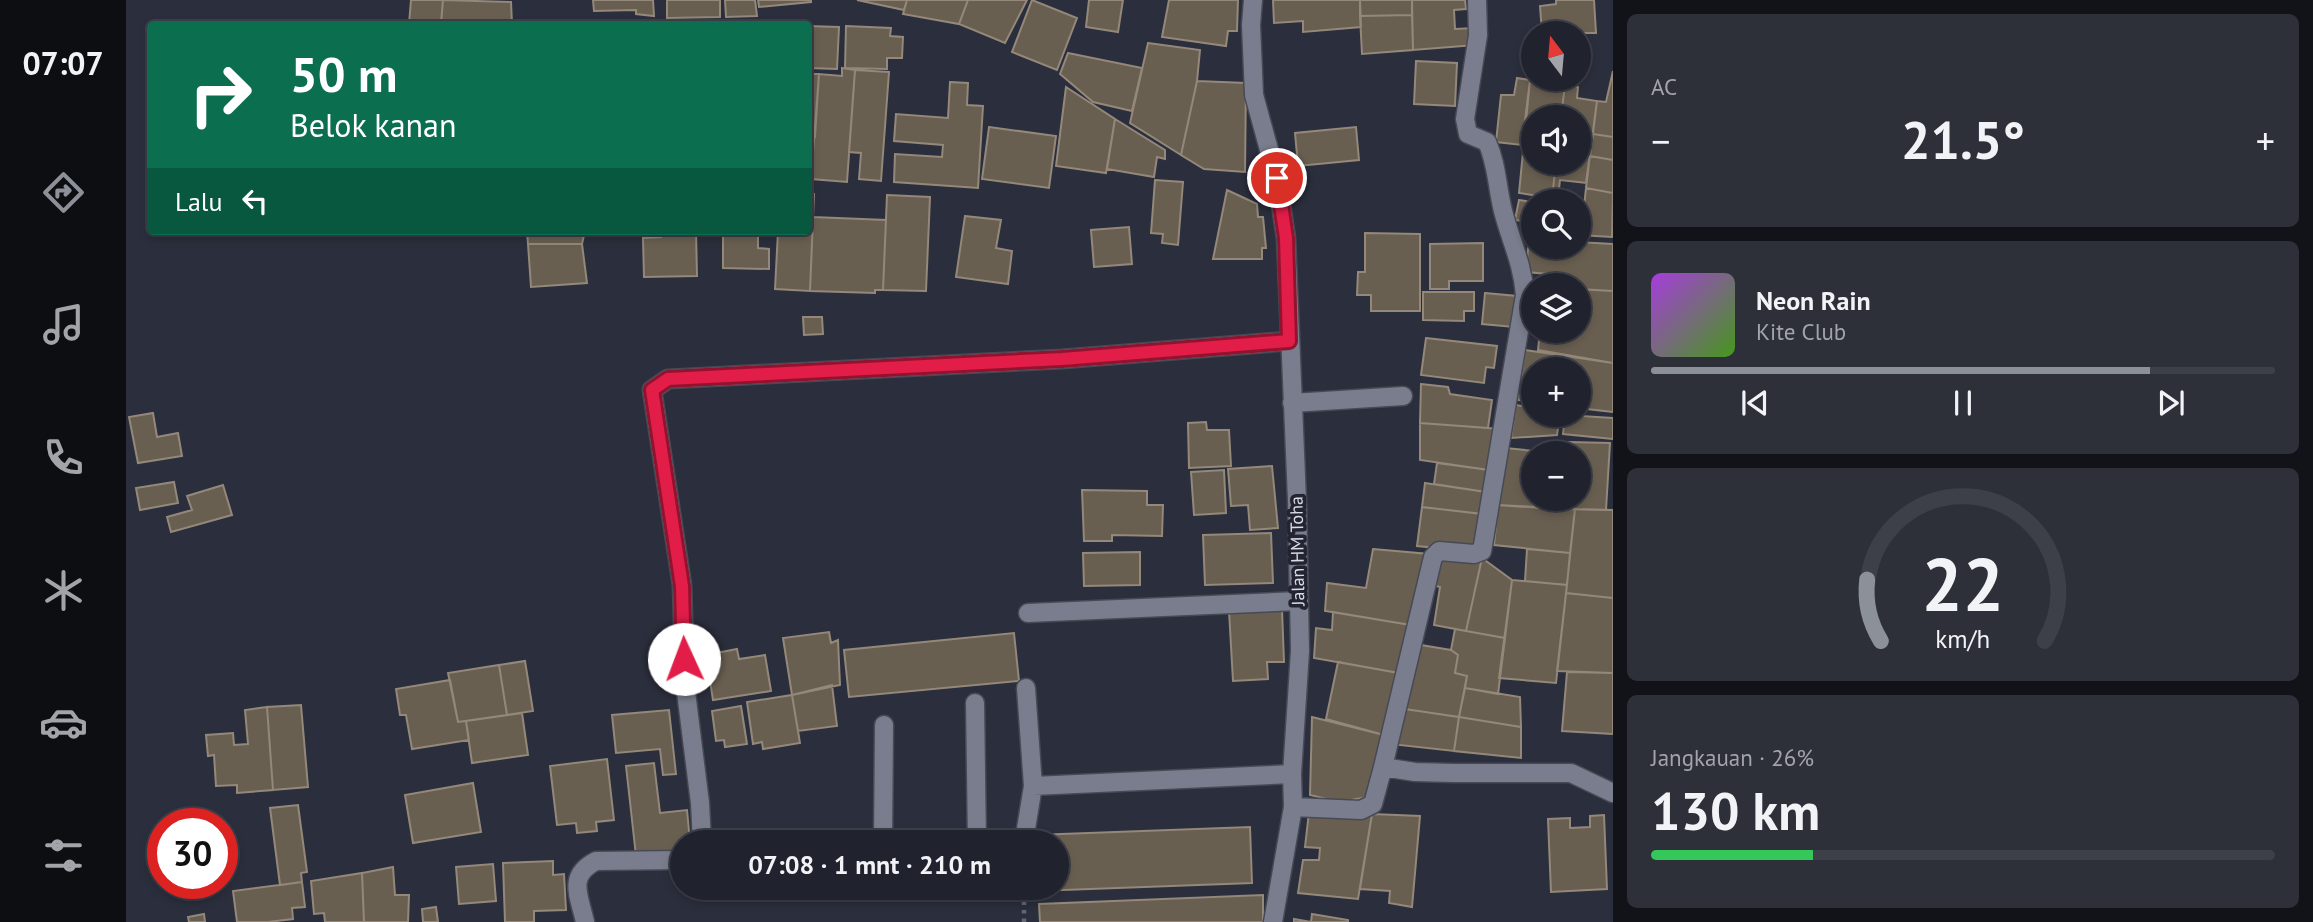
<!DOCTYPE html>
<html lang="id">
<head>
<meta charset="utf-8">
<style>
	:root { --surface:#20222d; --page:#2d2f39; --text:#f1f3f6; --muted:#a2a4aa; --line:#3d3f49; --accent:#8c9099 }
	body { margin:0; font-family:"PT Sans",sans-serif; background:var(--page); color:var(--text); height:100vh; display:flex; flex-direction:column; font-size:26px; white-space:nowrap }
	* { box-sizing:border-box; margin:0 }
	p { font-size:23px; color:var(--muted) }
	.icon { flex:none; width:38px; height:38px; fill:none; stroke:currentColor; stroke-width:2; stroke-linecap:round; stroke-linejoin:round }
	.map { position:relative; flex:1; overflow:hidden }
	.panel { display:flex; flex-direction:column; gap:14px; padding:14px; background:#121319; width:700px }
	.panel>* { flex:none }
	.banner { position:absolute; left:21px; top:21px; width:665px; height:214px; border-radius:7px; box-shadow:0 4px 10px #0003,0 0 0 2px var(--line); background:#0b6e4f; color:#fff; overflow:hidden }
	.needle { width:46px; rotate:344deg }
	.buttons { position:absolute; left:1395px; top:21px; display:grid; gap:14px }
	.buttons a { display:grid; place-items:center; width:70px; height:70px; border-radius:50%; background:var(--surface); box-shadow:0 4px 10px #0003,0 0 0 2px var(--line); font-size:35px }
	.speed { position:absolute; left:21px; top:808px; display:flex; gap:14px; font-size:35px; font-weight:700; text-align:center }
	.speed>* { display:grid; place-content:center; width:91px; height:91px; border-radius:50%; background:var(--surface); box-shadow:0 4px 10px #0003,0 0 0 2px var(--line); line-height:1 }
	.speed .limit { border:10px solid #d22; background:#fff; color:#111 }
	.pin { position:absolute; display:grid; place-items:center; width:60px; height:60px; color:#fff; margin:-30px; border:4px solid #fff; border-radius:50%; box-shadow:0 2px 7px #0007 }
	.me { position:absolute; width:77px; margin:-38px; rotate:358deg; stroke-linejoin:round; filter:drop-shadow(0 0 5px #0008) }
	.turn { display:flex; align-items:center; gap:24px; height:147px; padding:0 28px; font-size:32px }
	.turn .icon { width:91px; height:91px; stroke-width:2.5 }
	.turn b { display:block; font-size:49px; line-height:60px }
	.then { display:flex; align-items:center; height:66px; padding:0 28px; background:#0003; gap:14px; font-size:26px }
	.big { font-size:52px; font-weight:700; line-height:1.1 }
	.panel .widget { flex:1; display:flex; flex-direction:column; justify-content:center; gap:10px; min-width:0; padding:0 24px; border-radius:10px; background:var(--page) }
	.panel .dial { align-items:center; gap:0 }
	.dial svg { height:182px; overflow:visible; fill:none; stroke:var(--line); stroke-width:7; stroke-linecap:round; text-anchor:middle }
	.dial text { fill:var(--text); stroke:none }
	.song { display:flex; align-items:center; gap:21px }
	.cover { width:84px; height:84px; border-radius:10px; background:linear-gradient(135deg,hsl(280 70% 55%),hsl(100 70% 35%)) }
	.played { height:7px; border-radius:4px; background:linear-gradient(90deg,var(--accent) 80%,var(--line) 80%) }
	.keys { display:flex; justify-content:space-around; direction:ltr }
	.heat { display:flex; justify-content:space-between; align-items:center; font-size:38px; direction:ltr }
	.charge { height:10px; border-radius:5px; background:linear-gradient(90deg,#34c759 26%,var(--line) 0) }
	.trip { position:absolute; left:544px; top:830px; width:399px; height:70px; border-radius:35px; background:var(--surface); box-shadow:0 4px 10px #0003,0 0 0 2px var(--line); font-weight:700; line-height:70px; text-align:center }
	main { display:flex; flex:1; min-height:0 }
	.tab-bar { display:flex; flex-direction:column; width:126px; justify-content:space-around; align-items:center; background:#0d0e12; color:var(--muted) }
	.tab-bar .icon { width:49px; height:49px }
	.tab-bar .selected { color:var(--accent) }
	.tab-bar b { font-size:32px; color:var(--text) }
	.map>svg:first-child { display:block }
</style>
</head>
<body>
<main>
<nav class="tab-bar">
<b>07:07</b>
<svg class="icon selected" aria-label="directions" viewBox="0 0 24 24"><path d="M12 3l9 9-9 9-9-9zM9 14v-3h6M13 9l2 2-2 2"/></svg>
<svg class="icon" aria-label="music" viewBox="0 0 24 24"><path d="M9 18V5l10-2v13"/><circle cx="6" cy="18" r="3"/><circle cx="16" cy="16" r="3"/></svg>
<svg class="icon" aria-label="phone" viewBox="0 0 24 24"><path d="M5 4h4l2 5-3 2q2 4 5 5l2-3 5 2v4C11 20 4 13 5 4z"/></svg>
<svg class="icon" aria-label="climate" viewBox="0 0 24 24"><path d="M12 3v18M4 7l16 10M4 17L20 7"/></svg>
<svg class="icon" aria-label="car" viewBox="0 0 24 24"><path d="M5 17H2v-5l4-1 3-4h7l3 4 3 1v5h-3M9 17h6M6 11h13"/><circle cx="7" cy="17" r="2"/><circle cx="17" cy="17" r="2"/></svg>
<svg class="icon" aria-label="filters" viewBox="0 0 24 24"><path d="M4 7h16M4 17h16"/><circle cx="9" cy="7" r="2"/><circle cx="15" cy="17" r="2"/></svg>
</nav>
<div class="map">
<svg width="1487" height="922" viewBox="0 0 1487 922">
	<rect width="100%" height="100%" fill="#2b2e3c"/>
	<path fill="#695f51" stroke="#938879" stroke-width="2" d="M 285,0 L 317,0 L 315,24 L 283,24 Z
		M 317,0 L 385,2 L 386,24 L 315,24 Z
		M 467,0 L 527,0 L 528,16 L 510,14 L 510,10 L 468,11 Z
		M 541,0 L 594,0 L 594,17 L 541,18 Z
		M 599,0 L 629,0 L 631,16 L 600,17 Z
		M 632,0 L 685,0 L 685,2 L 633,7 Z
		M 731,0 L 781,0 L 778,10 Z
		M 781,0 L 842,0 L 833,24 L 777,14 Z
		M 842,0 L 901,0 L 879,43 L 833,24 Z
		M 906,0 L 951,18 L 931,70 L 886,52 Z
		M 963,0 L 997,0 L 992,32 L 960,27 Z
		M 1043,0 L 1112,0 L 1111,31 L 1102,31 L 1100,46 L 1036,37 Z
		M 1147,0 L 1234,0 L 1235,27 L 1177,32 L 1177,21 L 1148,23 Z
		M 1234,0 L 1286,0 L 1286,15 L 1234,16 Z
		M 1286,0 L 1339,0 L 1340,9 L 1328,10 L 1329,29 L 1348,28 L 1349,45 L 1287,50 Z
		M 1430,0 L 1468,0 L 1470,33 L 1416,33 L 1414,6 L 1430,4 Z
		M 1286,15 L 1287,50 L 1236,54 L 1234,16 Z
		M 682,26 L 713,27 L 711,69 L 682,68 Z
		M 720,26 L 765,28 L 764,36 L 777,37 L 776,58 L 761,58 L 761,69 L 719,68 Z
		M 1022,43 L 1074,50 L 1071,81 L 1055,155 L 1004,123 Z
		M 942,53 L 1016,68 L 1006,111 L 967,102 L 934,74 Z
		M 1290,61 L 1331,63 L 1329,106 L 1288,104 Z
		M 716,68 L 729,70 L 721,182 L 685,179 L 693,74 L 716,76 Z
		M 729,70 L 763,72 L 755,181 L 733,179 L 735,153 L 723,152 Z
		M 1487,71 L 1487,137 L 1467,134 L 1471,101 L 1480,102 Z
		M 682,74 L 693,74 L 689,137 L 682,136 Z
		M 1391,78 L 1404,80 L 1396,145 L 1370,142 L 1375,95 L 1388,95 Z
		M 1404,80 L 1439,85 L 1435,117 L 1407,117 L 1407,163 L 1430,163 L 1426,198 L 1393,193 Z
		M 1071,81 L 1120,83 L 1119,172 L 1078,169 L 1055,155 Z
		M 824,82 L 842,83 L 841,105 L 857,106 L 852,188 L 768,182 L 769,154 L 816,157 L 817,145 L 768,141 L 770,114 L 822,118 Z
		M 1439,85 L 1452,87 L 1451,98 L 1471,101 L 1460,183 L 1434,180 L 1432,198 L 1426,198 L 1430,163 L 1452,163 L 1452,117 L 1435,117 Z
		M 940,87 L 989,119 L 980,173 L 930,166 Z
		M 989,119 L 1039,150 L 1039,159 L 1031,157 L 1028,177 L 981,169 Z
		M 863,127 L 930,136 L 923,188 L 856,179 Z
		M 1230,127 L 1233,160 L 1172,166 L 1169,133 Z
		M 1467,134 L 1487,137 L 1487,160 L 1464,156 Z
		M 1464,156 L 1487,160 L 1487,193 L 1460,188 Z
		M 1029,180 L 1057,182 L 1052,245 L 1036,243 L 1037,234 L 1025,233 Z
		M 1460,188 L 1487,193 L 1486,237 L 1452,235 L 1452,206 L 1458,207 Z
		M 1101,190 L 1131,204 L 1132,217 L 1137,217 L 1140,248 L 1136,248 L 1136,259 L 1087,259 Z
		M 682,193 L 688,194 L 684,291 L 649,289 L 652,231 L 682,231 Z
		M 761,195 L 804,197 L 800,291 L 757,290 Z
		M 1393,200 L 1407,202 L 1407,233 L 1395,232 L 1396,221 L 1389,220 Z
		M 839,216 L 875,220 L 870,248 L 886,251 L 882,284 L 830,277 Z
		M 687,217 L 760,220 L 757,290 L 749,290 L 749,293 L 684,291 Z
		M 1003,227 L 1006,264 L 968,267 L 965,230 Z
		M 401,231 L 459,231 L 456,244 L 402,244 Z
		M 534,231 L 570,231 L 571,276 L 518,277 L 517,238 L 535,237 Z
		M 597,231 L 632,231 L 632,248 L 643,249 L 643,269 L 597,268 Z
		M 1239,233 L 1294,234 L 1294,311 L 1245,311 L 1245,295 L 1231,295 L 1232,272 L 1239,272 Z
		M 1403,238 L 1407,238 L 1407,247 L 1452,247 L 1452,242 L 1487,244 L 1487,291 L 1452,289 L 1452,285 L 1420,285 L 1422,274 L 1400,272 Z
		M 1357,243 L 1357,281 L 1323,281 L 1323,289 L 1304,289 L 1304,244 Z
		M 402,244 L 456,244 L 461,283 L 405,287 Z
		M 1452,289 L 1487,291 L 1487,363 L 1412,350 L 1414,331 L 1452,331 Z
		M 1297,292 L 1348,292 L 1348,311 L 1338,311 L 1338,321 L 1297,320 Z
		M 1359,293 L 1391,296 L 1388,327 L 1356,324 Z
		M 677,317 L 696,317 L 697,334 L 678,335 Z
		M 1300,338 L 1371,346 L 1368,368 L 1360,367 L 1358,383 L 1295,375 Z
		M 1399,350 L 1487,363 L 1487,412 L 1452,408 L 1452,369 L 1407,369 L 1407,402 L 1392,400 Z
		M 1295,384 L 1322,387 L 1324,394 L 1366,400 L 1362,428 L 1294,423 Z
		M 1390,405 L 1407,408 L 1407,415 L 1434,415 L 1431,435 L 1385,438 Z
		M 27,413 L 31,437 L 52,433 L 56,456 L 12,463 L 3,417 Z
		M 1439,415 L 1487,418 L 1487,439 L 1437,434 Z
		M 1080,422 L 1081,430 L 1103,430 L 1105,466 L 1063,468 L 1062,423 Z
		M 1294,423 L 1375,429 L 1363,470 L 1294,460 Z
		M 1443,442 L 1484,443 L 1480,510 L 1432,509 L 1433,499 L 1452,499 L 1452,453 L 1436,453 L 1437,450 L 1443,451 Z
		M 1379,448 L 1419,452 L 1407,453 L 1407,499 L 1414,499 L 1414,508 L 1372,505 Z
		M 1311,463 L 1363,470 L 1360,492 L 1308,484 Z
		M 1146,466 L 1152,528 L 1124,530 L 1122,505 L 1105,506 L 1102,469 Z
		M 1098,470 L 1100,513 L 1068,515 L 1065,472 Z
		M 48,482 L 52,503 L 14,510 L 10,488 Z
		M 1299,483 L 1360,492 L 1356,514 L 1296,507 Z
		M 97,485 L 106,515 L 45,532 L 41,517 L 66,510 L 61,496 Z
		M 956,490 L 1021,491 L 1021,505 L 1037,505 L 1036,536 L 986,535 L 986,541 L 958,541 Z
		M 1372,505 L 1449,509 L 1444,553 L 1368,545 Z
		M 1296,507 L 1356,514 L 1351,552 L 1291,546 Z
		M 1449,509 L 1487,510 L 1487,598 L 1440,593 Z
		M 1145,533 L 1147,583 L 1079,585 L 1077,535 Z
		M 1247,549 L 1303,554 L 1285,625 L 1199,611 L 1201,583 L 1240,588 Z
		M 1401,549 L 1444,553 L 1441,585 L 1399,581 Z
		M 1014,552 L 1014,585 L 958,586 L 957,553 Z
		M 1312,557 L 1356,558 L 1340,631 L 1308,625 L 1314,587 L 1306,585 Z
		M 1356,558 L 1386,580 L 1379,638 L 1340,631 Z
		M 1386,580 L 1441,585 L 1430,683 L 1373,678 Z
		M 1440,593 L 1487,598 L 1487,673 L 1431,671 Z
		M 1156,609 L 1158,662 L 1141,662 L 1142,679 L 1107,681 L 1103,611 Z
		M 1207,612 L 1285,625 L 1273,673 L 1188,658 L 1190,628 L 1206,630 Z
		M 1329,629 L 1379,638 L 1372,694 L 1339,688 L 1341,676 L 1329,673 L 1332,655 L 1325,650 Z
		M 703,632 L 705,643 L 712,640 L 714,685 L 666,695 L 657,638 Z
		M 888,633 L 893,681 L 723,697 L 718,650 Z
		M 1289,644 L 1325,650 L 1332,655 L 1329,673 L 1341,676 L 1333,717 L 1272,708 Z
		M 611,649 L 613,659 L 639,655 L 645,691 L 587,700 L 580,655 Z
		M 399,661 L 407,711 L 381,715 L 373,665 Z
		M 1212,662 L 1273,673 L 1258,735 L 1200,719 Z
		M 373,665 L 381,715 L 332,722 L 322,673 Z
		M 1441,672 L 1487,673 L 1487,734 L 1436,731 Z
		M 324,680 L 332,722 L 340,721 L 343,740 L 286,749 L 280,715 L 274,715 L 270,689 Z
		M 706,685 L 711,726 L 672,731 L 666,695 Z
		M 1339,688 L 1394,697 L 1395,727 L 1333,717 Z
		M 666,695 L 674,743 L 637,749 L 636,742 L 627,744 L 621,702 Z
		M 175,705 L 182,787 L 147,790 L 141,707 Z
		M 615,706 L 621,744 L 599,747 L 598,740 L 590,741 L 586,711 Z
		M 141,707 L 147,790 L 111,793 L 111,785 L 90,786 L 88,755 L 82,756 L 80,735 L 107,733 L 108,745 L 122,744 L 119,710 Z
		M 1272,708 L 1333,717 L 1328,751 L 1264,744 Z
		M 543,710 L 550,774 L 537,775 L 534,749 L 490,753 L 486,715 Z
		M 396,713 L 402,755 L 346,763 L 340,721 Z
		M 1186,717 L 1258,735 L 1242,797 L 1213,802 L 1184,795 Z
		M 1333,717 L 1395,727 L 1395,758 L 1328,751 Z
		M 481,759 L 488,820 L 470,822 L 471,831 L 451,833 L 450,823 L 431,825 L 424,766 Z
		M 528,763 L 534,813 L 561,810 L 564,842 L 556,842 L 556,851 L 510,856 L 500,766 Z
		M 347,783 L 355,832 L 287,843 L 279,795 Z
		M 172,805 L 181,872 L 175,873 L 176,882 L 154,885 L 144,808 Z
		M 1183,812 L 1246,814 L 1232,899 L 1172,893 L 1177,860 L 1193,860 L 1194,848 L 1179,847 Z
		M 1246,814 L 1294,816 L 1286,907 L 1263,903 L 1264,891 L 1234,889 Z
		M 1478,815 L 1481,889 L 1425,892 L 1422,819 L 1444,818 L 1444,828 L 1464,827 L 1464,816 Z
		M 1124,827 L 1126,883 L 911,891 L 911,887 L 931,887 L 931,842 L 909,842 L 909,835 Z
		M 427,861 L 427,875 L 438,874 L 440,910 L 408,911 L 408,922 L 379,922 L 377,863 Z
		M 367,864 L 370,901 L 333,904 L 330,867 Z
		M 267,867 L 269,895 L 283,895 L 282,922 L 238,922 L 236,873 Z
		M 236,873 L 238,922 L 199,922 L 198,913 L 188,914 L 185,881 Z
		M 176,882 L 179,907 L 166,908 L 167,919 L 142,922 L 111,922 L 107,891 Z
		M 1137,895 L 1137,922 L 914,922 L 913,904 Z
		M 310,907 L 312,922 L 297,922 L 296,909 Z
		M 78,914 L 79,922 L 63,922 L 62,917 Z
		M 1186,914 L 1222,920 L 1222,922 L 1168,922 L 1168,919 L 1185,922 Z"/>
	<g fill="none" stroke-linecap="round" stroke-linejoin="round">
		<g stroke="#474955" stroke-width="21">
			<path id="minor" d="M 1127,0 L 1125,25 L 1128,95 L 1151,179 L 1160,238 L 1171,500 L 1174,651 L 1166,774 L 1167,807 L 1147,922
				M 1166,403 L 1277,396
				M 902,613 L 1172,601
				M 849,703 L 851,842
				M 1257,767 L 1307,557 L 1313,551 L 1348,554 L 1356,551 L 1399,295 C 1396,261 1385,242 1377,211 C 1371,187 1371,164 1361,142 L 1342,134 L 1339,119 L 1352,35 L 1351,0
				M 907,786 L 1166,774
				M 1167,807 L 1235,810 L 1247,804 L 1257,767 L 1289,772 L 1327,773 L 1445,773 L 1487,793
				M 576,842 L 574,803 L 559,684 L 556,585 L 526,390 L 542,379 L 936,359 L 1163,341
				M 757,842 L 758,725
				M 874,842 L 898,841 L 907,786 L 900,688
				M 459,922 C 453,895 441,876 470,861 L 556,860"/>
		</g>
		<path stroke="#646773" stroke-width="4.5" stroke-dasharray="3.5 5" stroke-linecap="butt" d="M 898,922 L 898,887"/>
		<use href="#minor" stroke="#797d8d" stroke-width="18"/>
	</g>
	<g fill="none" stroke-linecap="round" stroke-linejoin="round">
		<g stroke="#92132f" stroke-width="18">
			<path id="route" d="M 558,659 L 556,586 L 526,390 L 542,379 L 936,359 L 1163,341 L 1160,238 L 1151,178"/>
		</g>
		<use href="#route" stroke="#e11d48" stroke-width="12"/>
	</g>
	<g text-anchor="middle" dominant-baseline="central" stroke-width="7" stroke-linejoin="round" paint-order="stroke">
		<g font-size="18" fill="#d9dbe4" stroke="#222432">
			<text transform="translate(1171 551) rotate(-91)">Jalan HM Toha</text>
		</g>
	</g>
</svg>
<div class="buttons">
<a><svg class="needle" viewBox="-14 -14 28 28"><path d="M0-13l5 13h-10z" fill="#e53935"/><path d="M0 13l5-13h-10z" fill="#a2a4aa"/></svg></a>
<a><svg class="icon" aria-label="sound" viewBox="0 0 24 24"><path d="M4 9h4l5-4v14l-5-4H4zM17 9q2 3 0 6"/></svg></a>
<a><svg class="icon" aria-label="search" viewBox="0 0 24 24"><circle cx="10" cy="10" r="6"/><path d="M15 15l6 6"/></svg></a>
<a><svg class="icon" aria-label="layers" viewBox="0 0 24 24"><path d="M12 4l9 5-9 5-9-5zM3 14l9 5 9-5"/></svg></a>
<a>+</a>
<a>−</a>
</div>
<div class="speed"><div class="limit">30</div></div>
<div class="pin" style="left:1151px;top:178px;background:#d93025"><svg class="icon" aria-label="arrive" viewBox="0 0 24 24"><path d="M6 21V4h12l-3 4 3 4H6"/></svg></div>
<svg class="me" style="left:558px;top:659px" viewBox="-20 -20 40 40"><circle r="19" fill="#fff"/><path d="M0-13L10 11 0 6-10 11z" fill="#e11d48"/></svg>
<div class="trip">07:08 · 1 mnt · 210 m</div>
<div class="banner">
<div class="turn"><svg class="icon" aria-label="right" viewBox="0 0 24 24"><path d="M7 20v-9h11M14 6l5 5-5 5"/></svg><div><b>50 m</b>Belok kanan</div></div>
<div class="then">Lalu<svg class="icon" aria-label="left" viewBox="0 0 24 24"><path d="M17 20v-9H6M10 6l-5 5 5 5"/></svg></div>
</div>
</div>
<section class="panel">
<div class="widget"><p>AC</p>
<div class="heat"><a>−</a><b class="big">21.5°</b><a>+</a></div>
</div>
<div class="widget">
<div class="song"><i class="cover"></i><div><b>Neon Rain</b><p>Kite Club</p></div></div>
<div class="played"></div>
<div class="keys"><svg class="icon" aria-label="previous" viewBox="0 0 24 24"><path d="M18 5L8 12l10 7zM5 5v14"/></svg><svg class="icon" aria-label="pause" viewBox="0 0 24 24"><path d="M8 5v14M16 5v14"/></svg><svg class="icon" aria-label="next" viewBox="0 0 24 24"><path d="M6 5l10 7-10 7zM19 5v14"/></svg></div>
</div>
<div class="widget dial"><svg viewBox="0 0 100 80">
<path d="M14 69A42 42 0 1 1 86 69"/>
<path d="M14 69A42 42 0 0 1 8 42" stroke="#8c9099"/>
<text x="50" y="56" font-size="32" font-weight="700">22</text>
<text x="50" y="72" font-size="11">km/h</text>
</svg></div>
<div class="widget"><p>Jangkauan · 26%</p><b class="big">130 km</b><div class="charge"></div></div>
</section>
</main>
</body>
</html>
